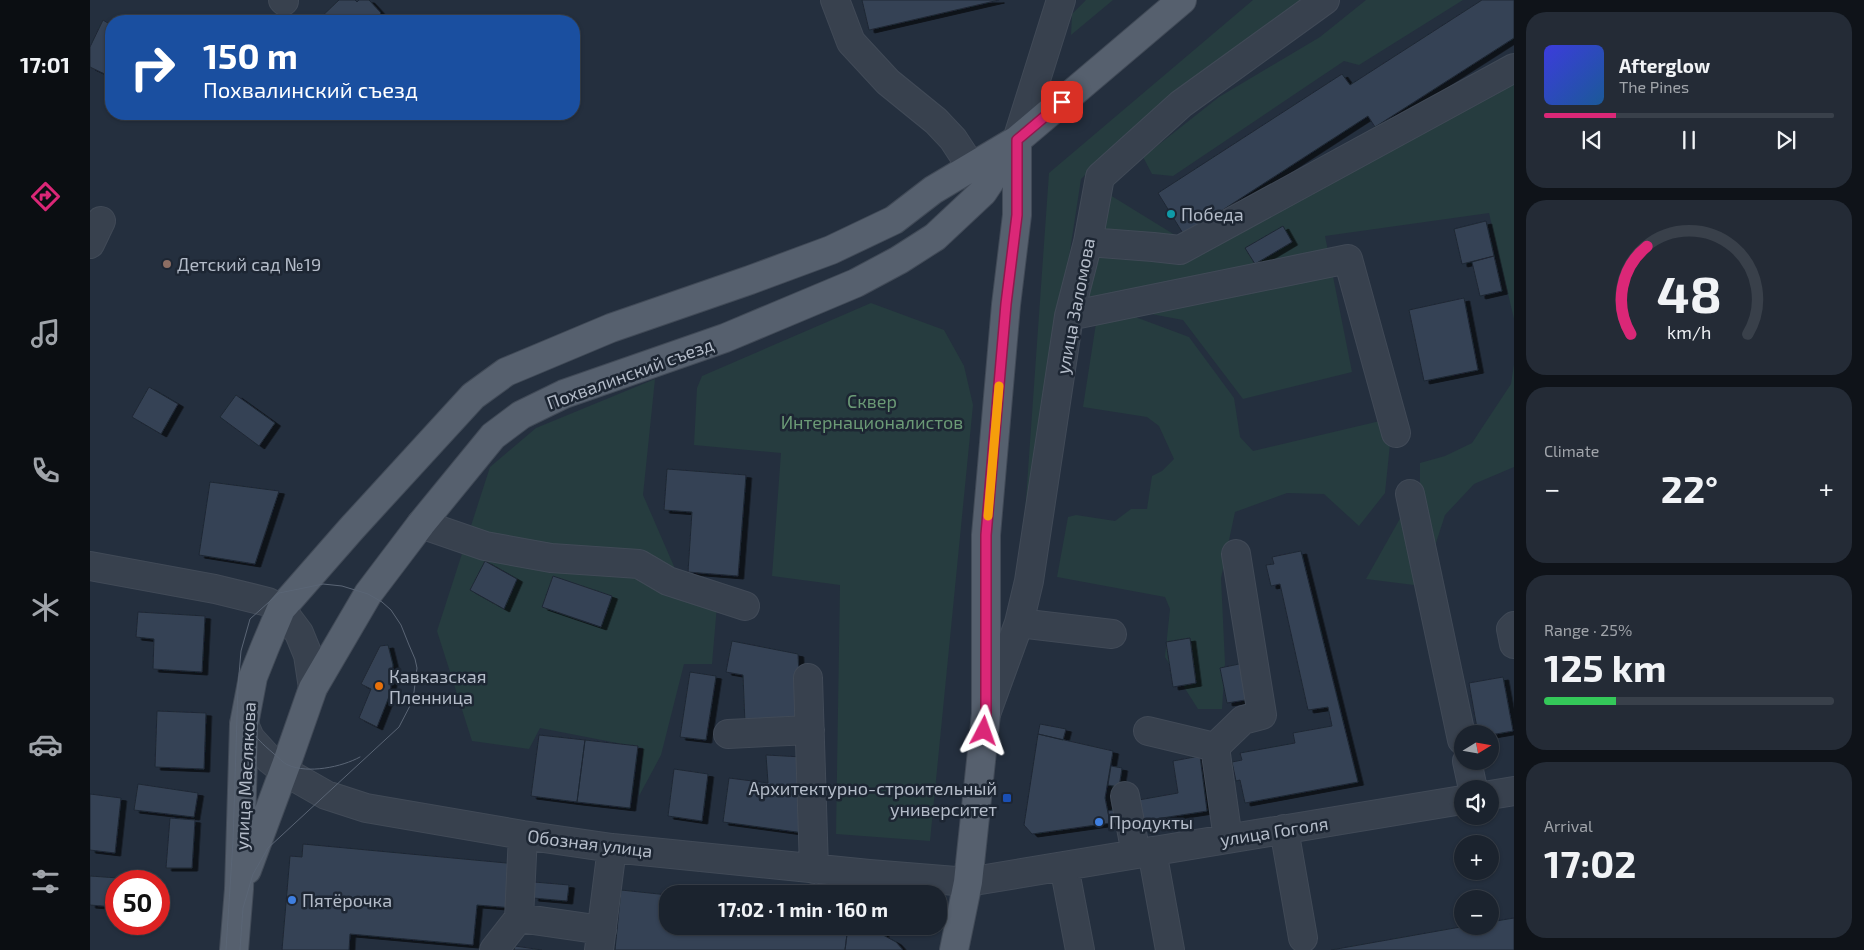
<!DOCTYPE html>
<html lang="en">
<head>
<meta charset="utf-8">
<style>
	:root { --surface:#1b232e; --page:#242b36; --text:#f1f3f6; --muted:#a0a4aa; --line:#39404a; --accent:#db2777 }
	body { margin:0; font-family:"Exo 2",sans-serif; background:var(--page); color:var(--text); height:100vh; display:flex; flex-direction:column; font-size:19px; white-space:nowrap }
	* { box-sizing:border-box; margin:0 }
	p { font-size:16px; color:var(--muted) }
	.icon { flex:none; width:28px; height:28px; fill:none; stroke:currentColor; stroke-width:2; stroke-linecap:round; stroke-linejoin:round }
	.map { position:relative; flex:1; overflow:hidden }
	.panel { display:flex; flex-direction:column; gap:12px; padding:12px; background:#0f1319; width:350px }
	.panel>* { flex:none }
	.top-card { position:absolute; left:15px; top:15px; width:475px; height:105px; border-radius:20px; box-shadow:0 1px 4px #0004,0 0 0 1px var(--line); background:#1a4fa0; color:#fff; overflow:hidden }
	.needle { width:32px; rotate:79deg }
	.controls { position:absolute; left:1364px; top:725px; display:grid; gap:10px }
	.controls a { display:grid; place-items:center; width:45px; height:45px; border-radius:50%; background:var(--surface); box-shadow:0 1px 4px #0004,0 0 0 1px var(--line); font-size:25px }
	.speed { position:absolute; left:15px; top:870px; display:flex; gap:10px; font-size:25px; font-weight:700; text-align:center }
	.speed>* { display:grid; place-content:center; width:65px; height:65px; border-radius:50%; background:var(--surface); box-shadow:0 1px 4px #0004,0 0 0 1px var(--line); line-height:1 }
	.speed .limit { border:8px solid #d22; background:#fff; color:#111 }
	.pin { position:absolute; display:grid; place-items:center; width:42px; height:42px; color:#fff; margin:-21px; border-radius:10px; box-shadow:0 2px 8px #0006 }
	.me { position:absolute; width:55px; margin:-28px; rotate:4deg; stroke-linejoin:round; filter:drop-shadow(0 0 4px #0008) }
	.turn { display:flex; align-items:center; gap:18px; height:105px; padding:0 15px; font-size:22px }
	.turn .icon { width:65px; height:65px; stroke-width:2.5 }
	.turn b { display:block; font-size:35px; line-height:42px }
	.big { font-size:38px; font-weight:700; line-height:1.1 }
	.panel .card { flex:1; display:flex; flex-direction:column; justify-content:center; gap:8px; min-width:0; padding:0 18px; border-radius:20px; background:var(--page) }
	.panel .dial { align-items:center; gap:0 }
	.dial svg { height:130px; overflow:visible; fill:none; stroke:var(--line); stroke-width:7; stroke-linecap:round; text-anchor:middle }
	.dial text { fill:var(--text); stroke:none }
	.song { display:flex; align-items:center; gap:15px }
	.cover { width:60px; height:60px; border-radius:8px; background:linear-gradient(135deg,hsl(240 70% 55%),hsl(210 70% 35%)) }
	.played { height:5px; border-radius:2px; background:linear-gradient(90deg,var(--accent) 25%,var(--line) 25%) }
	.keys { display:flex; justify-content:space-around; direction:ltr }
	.heat { display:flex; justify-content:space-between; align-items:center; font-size:28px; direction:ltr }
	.charge { height:8px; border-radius:4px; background:linear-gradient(90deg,#34c759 25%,var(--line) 0) }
	.trip { position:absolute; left:569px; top:885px; width:288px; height:50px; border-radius:20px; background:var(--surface); box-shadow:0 1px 4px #0004,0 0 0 1px var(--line); font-weight:700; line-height:50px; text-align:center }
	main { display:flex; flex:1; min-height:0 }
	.dock { display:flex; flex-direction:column; width:90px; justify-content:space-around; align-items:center; background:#0b0e12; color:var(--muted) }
	.dock .icon { width:35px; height:35px }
	.dock .active { color:var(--accent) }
	.dock b { font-size:22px; color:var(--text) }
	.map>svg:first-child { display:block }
</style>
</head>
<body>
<main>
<nav class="dock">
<b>17:01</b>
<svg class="icon active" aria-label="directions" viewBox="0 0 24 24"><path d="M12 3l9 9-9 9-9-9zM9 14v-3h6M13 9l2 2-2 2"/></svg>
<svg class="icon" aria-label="music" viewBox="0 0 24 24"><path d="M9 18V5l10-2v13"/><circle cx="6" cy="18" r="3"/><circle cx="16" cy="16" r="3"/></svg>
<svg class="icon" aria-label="phone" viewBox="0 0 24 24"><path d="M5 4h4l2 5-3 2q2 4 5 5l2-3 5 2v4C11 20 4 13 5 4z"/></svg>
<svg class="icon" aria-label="climate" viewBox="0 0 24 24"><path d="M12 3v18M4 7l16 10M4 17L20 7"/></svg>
<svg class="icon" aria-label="car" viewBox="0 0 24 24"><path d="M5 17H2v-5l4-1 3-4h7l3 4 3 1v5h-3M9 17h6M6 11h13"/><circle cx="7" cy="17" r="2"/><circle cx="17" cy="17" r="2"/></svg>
<svg class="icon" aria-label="filters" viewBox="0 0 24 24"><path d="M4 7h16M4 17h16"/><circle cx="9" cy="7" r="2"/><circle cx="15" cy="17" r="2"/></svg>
</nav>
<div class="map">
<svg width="1424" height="950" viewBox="0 0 1424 950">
	<defs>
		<filter id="shadow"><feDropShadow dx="5.5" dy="3" stdDeviation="0" flood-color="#0009"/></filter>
	</defs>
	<rect width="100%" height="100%" fill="#242f3e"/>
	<path fill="#263c3f" d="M 996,0 L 1023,0 L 981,35 L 982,14 Z
		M 1163,0 L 1216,0 L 1054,118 L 991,179 L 931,570 L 959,173 Z
		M 1276,0 L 1373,0 L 1269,65 L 1254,61 L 1083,176 L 1062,174 L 1053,157 L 1129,97 L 1230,37 Z
		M 1424,54 L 1424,319 L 1399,213 L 1235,236 L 1262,372 L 1153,399 L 1093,320 L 997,302 L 1020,195 L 1093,240 Z
		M 781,303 L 854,330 L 874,366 L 883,405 L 840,841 L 746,834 L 750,585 L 682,576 L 691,453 L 604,445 L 607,388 L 612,376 Z
		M 1036,311 L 1048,318 L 1099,337 L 1144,398 L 1150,437 L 1163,451 L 1290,421 L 1300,444 L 1295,493 L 1269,526 L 1234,494 L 1197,493 L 1145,512 L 1131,578 L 1135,663 L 1132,709 L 1108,709 L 1075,657 L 1080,609 L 1075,597 L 967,577 L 978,517 L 986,515 L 1025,521 L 1041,509 L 1057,509 L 1062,476 L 1072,471 L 1084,459 L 1069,426 L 1057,417 L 993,407 L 1007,317 Z
		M 1424,364 L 1424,467 L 1384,484 L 1355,515 L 1332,586 L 1276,579 L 1330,483 L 1330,463 L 1355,456 L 1382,443 L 1421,384 Z
		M 565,379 L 553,495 L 586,571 L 629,582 L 622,664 L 594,664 L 571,755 L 549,796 L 553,748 L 450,728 L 439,749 L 382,741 L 347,631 L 400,467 L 446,428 Z"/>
	<path fill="#364354" stroke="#1f2835" filter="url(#shadow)" d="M 249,0 L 265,0 L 267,2 L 269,0 L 279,0 L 291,13 L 283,21 L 227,21 Z
		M 772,0 L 909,0 L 779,30 Z
		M 1392,0 L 1424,0 L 1424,38 L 1285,127 L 1278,116 L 1094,235 L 1068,193 L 1252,74 L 1260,85 Z
		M 13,20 L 21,25 L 21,77 L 0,67 L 0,47 Z
		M 1396,221 L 1404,256 L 1372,264 L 1364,229 Z
		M 1193,226 L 1202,242 L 1165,264 L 1155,248 Z
		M 1404,256 L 1412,291 L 1390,296 L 1382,262 Z
		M 1374,298 L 1388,370 L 1334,381 L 1319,310 Z
		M 59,387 L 88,404 L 71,434 L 42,417 Z
		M 146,395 L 185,423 L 169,446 L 130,417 Z
		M 577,469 L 656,475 L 648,576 L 598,572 L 602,512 L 574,510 Z
		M 120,482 L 189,491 L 165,564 L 109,555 Z
		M 1211,551 L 1268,782 L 1155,803 L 1150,780 L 1146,781 L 1142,762 L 1152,760 L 1150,753 L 1205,743 L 1203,733 L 1242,726 L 1238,707 L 1218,710 L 1190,584 L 1181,586 L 1176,565 L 1184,564 L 1182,557 Z
		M 395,561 L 427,579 L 414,609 L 380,590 Z
		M 463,576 L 522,596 L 511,627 L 452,607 Z
		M 48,612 L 115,616 L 112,672 L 63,669 L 64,639 L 46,637 Z
		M 1100,638 L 1106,683 L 1083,687 L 1076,642 Z
		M 642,641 L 708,654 L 711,721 L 655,723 L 653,675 L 636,672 Z
		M 298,645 L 303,665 L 300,694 L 287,727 L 269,718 L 281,689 L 271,684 L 290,646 Z
		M 1154,663 L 1161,699 L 1137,703 L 1130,668 Z
		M 600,672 L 626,676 L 616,740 L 590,737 Z
		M 1413,677 L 1423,731 L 1400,735 L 1400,734 L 1388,734 L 1379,683 Z
		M 67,711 L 116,713 L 114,769 L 65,767 Z
		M 950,724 L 976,729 L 973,740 L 948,734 Z
		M 948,734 L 1023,751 L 1015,798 L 1020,823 L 942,834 L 934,825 Z
		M 449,735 L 495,740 L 487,802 L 441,796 Z
		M 495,740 L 548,746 L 540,808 L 487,802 Z
		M 676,755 L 712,757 L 714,833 L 633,822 L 639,778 L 678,783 Z
		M 1110,756 L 1117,811 L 1046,822 L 1043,801 L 1088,793 L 1083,761 Z
		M 1021,766 L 1032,768 L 1029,787 L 1018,785 Z
		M 584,769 L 618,774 L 612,821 L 578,816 Z
		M 48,784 L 108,793 L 104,817 L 44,810 Z
		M 0,794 L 31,798 L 25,853 L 0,850 Z
		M 1029,809 L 1032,821 L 1020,823 L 1018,811 Z
		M 80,818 L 105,820 L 102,868 L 76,868 Z
		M 213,844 L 427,864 L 423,908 L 387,905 L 383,945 L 260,934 L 259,950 L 192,950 L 200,856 L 212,857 Z
		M 0,876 L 28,878 L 25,907 L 0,905 Z
		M 444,882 L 479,885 L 477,901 L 443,898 Z
		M 531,890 L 578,895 L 578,926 L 758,926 L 755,950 L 525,950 Z
		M 1424,918 L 1424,950 L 1241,950 L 1376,926 L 1400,926 L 1400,922 Z
		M 758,926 L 794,926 L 793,935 L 806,942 L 813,950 L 755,950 Z
		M 425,946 L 452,950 L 424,950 Z"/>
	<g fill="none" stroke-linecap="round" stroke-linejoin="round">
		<g stroke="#414a57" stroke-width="30">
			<path id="minor" d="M 193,0 L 194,1
				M 745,0 L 761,42 L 798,82 L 846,121 L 863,139 L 882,168
				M 927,140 L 971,0
				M 998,242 L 1063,247 L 1090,250 L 1424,68
				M 0,244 L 11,221
				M 979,316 L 1258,259 L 1306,433
				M 1320,494 L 1372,740
				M 331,524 L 395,546 L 461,558 L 549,564 L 578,581 L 655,606
				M 0,566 L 125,589 L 178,602 L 191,609 L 209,633 L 218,655 L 223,688
				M 929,623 L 1022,634
				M 1424,626 L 1421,629 L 1424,644
				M 718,678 L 724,869
				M 897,711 L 929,623 L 939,581 L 979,316 L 998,242 L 1010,177 L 1091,104 L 1235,0
				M 154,724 L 160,738 L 179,759 L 194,771 L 236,795 L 276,808 L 433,835 L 522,848 L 779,874 L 878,882 L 1372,800
				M 1058,731 L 1125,747
				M 638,734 L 720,730
				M 1377,761 L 1383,789
				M 1400,795 L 1424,791
				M 1035,796 L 1046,854
				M 1194,829 L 1213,938
				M 1138,839 L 1125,747 L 1153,720 L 1172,715 L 1146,554
				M 1062,851 L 1080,950
				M 974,866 L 990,950
				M 429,918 L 512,930
				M 404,950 L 429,918 L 433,835
				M 509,950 L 522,848"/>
		</g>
		<g stroke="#414a57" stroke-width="30">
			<path id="major" d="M 157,870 L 196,765 L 223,688 L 278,594 L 331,524 L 403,436 L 431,415 L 474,394 L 635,338 L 766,283 L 809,260 L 845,237 L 893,192 L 921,150
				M 144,950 L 149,889 L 154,724 L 163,677 L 175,647 L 191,609 L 262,528 L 383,396 L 416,372 L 521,328 L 660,280 L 741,250 L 804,220 L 843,190 L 927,140 L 1092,0
				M 864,950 L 878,882 L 896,714 L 896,535 L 916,305 L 927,215 L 927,140"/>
		</g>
		<use href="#minor" stroke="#38414e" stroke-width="28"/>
		<use href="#major" stroke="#56606e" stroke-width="28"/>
		<path stroke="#5a6575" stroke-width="1" d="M 151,701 C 158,729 162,735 183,753 C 188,757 193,763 198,765 C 218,774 252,767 270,757
			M 136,950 L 143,841 L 148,686 L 151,651 L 160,619 L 189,593 L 209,589 L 233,584 L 252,586 L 278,594 L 292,602 L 301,610 L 311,625 L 319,645 L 325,659 L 327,668 L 323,700 L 309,727 L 178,848 L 163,874 L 153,908 L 150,950"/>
	</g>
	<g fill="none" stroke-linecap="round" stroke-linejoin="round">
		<g stroke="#8e194d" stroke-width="12">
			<path id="route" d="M 894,731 L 896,714 L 896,535 L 916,304 L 927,215 L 927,140 L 972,102"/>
		</g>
		<use href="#route" stroke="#db2777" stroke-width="9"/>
		<path stroke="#f59e0b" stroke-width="9" d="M 898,516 L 909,386"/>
	</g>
	<circle fill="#0f9aa8" stroke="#1d2633" stroke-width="2" cx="1081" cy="214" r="5"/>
	<circle fill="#8d6e63" stroke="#1d2633" stroke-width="2" cx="77" cy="264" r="5"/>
	<circle fill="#e8710a" stroke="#1d2633" stroke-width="2" cx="289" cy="686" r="5"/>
	<rect fill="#1a4fb4" stroke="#1d2633" stroke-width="2" x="912" y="793" width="10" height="10" rx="2.5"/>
	<g fill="#3f7fe0" stroke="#1d2633" stroke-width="2">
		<circle cx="1009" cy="822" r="5"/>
		<circle cx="202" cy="900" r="5"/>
	</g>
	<g text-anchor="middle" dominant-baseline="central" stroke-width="5" stroke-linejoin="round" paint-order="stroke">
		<g font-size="18" fill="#b4bcc9" stroke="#1d2633" text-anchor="start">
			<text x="1091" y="214">Победа</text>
			<text x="87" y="264">Детский сад №19</text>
			<text x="299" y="676">Кавказская<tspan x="299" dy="21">Пленница</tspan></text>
			<text x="907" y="788" text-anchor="end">Архитектурно-строительный<tspan x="907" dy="21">университет</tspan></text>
			<text x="1019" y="822">Продукты</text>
			<text x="212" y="900">Пятёрочка</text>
		</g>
		<g font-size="18" fill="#b4bcc9" stroke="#1d2633">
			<text transform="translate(985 306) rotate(-79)">улица Заломова</text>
			<text transform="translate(540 373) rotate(-20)">Похвалинский съезд</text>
			<text transform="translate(155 776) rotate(-87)">улица Маслякова</text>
			<text transform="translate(1184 831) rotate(-9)">улица Гоголя</text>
			<text transform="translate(500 843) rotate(7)">Обозная улица</text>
		</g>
		<g font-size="18" fill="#6b9a76" stroke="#1d2633">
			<text x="782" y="401">Сквер<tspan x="782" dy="21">Интернационалистов</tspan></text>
		</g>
	</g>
</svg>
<div class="controls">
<a><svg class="needle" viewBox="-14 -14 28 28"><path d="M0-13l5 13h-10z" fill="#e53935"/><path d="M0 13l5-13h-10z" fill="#a0a4aa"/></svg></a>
<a><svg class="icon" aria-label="sound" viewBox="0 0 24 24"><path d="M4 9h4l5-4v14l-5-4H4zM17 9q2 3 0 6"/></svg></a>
<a>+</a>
<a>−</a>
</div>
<div class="speed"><div class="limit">50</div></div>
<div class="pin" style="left:972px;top:102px;background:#d93025"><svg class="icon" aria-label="arrive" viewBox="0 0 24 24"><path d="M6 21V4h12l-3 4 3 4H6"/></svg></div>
<svg class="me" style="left:894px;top:731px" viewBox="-20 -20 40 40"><path d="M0-17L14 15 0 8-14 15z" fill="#db2777" stroke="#fff" stroke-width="4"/></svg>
<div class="trip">17:02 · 1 min · 160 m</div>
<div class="top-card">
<div class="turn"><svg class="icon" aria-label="right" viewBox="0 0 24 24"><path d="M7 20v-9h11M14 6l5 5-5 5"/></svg><div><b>150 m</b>Похвалинский съезд</div></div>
</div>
</div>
<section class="panel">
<div class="card">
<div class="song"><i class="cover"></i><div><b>Afterglow</b><p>The Pines</p></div></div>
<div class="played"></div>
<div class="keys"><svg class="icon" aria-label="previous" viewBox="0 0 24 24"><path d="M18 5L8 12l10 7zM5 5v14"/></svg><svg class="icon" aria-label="pause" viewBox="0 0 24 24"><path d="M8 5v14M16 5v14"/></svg><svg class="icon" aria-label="next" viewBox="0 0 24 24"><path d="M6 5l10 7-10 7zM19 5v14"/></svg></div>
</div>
<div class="card dial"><svg viewBox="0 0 100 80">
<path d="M14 69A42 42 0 1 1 86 69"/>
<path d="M14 69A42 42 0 0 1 24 15" stroke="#db2777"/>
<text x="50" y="56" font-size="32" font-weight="700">48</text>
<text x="50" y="72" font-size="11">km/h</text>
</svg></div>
<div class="card"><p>Climate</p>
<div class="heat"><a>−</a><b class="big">22°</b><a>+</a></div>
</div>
<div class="card"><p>Range · 25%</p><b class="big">125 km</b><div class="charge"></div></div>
<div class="card"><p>Arrival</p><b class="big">17:02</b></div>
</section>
</main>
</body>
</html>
